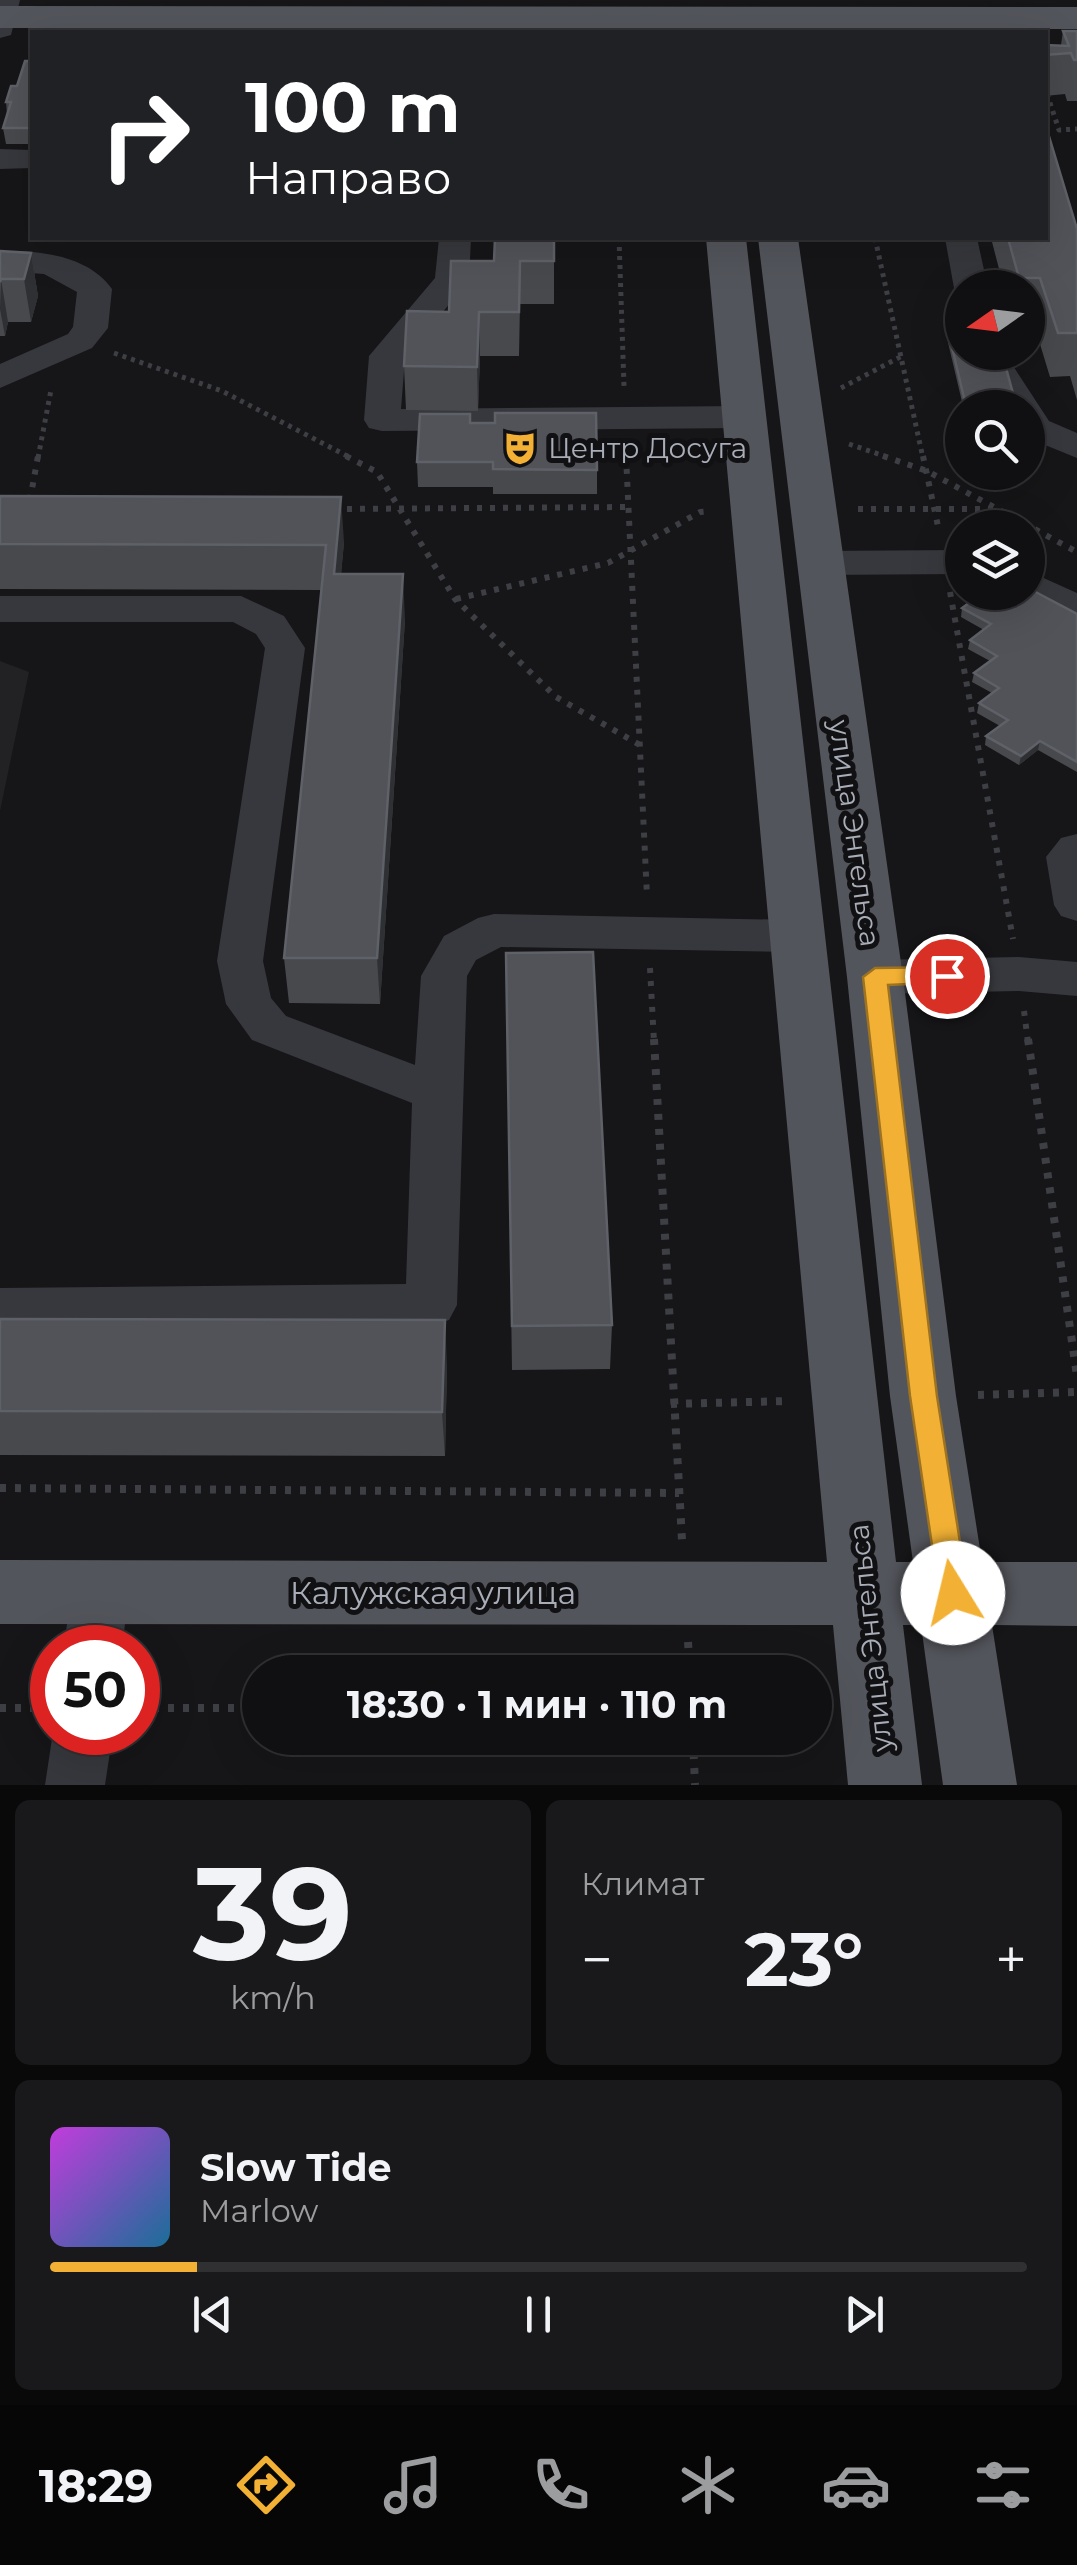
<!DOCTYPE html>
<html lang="ru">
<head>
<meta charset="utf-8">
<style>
	:root { --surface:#101012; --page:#19191b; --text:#f1f3f6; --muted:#9c9d9f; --line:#303032; --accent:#f2b134 }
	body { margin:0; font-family:Montserrat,sans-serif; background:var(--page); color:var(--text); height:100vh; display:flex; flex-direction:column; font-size:38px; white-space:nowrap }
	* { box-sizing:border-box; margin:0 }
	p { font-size:32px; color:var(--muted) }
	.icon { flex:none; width:55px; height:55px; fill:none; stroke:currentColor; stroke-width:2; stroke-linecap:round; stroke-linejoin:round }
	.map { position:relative; height:1785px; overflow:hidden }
	.panel { display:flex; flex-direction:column; gap:15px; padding:15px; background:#09090a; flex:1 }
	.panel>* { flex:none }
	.top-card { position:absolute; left:30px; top:30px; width:1018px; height:210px; border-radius:0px; box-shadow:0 10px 40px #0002,0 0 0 2px var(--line); background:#202124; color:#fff; overflow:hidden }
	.needle { width:65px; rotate:256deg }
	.buttons { position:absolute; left:945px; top:270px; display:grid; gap:20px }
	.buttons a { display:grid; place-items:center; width:100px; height:100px; border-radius:50%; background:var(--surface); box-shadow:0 10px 40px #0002,0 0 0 2px var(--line); font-size:50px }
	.speed { position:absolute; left:30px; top:1625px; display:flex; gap:20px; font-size:50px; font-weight:700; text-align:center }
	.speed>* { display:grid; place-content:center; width:130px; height:130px; border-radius:50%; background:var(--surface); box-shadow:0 10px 40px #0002,0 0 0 2px var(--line); line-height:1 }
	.speed .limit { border:15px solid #d22; background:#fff; color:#111 }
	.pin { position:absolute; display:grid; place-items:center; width:85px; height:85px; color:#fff; margin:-42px; border:5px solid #fff; border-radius:50%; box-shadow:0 2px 10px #0007 }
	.me { position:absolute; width:110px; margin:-55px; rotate:351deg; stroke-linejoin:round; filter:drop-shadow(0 0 8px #0008) }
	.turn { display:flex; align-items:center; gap:35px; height:210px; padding:0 50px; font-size:45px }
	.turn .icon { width:130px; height:130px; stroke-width:2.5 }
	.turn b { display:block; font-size:70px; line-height:85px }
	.big { font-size:75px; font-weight:700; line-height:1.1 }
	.panel .card { flex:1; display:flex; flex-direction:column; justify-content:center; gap:15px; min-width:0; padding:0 35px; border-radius:15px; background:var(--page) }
	.panel .dial { align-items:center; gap:0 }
	.dial b { font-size:130px; line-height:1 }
	.song { display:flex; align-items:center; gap:30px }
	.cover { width:120px; height:120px; border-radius:15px; background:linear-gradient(135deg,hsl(290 70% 55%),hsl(200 70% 35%)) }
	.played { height:10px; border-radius:5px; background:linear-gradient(90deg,var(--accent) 15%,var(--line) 15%) }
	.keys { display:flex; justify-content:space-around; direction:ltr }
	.heat { display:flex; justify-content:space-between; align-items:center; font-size:55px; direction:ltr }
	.panel .tiles { flex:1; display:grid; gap:15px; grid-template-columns:1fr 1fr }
	.card:last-child { grid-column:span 2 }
	.trip { position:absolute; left:242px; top:1655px; width:590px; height:100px; border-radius:50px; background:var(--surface); box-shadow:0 10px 40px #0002,0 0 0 2px var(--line); font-weight:700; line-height:100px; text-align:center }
	.tabs { display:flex; height:160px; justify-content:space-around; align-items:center; background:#060607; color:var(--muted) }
	.tabs .icon { width:70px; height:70px }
	.tabs .current { color:var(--accent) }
	.tabs b { font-size:45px; color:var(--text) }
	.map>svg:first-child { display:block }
</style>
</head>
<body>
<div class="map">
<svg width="1077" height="1785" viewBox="0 0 1077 1785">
	<rect width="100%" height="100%" fill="#161618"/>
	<path fill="#222225" d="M 0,661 L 29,672 L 0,811 Z"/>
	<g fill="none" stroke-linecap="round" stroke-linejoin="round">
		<path stroke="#3d3f44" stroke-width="5" stroke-dasharray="4 5" stroke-linecap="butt" d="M 1047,94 L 1059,130 L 1077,129
			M 619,238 L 624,386
			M 875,238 L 923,458
			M 114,353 L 222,391 L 351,458
			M 841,388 L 902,356
			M 849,444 L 890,458
			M 626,449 L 626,458
			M 38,458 L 51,390"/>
		<path stroke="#3d3f44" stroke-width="6" stroke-dasharray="5 8" stroke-linecap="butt" d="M 346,456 L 377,472 L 455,599 L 556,697 L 640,745
			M 626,456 L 647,896
			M 883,456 L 927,471 L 1077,552
			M 923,456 L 939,531
			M 30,500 L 38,456
			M 334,509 L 628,507
			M 858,509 L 997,509
			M 950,592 L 1013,939
			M 456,599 L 608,563 L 700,512 L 711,511
			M 650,968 L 654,1042
			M 1024,1011 L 1028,1042"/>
		<path stroke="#3d3f44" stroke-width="8" stroke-dasharray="6 9" stroke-linecap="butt" d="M 654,1039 L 682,1540
			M 1028,1039 L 1077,1376
			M 978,1395 L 1077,1392
			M 671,1404 L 790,1401
			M 0,1488 L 679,1493
			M 688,1642 L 690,1672
			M 0,1708 L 52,1708
			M 138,1708 L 260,1708
			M 693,1738 L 695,1785"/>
		<path fill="#37383d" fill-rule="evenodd" d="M 0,0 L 20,0 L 11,35 L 0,38 Z
			M 0,149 L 32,150 L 32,168 L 0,169 Z
			M 439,238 L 471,238 L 469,280 L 405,358 L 401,409 L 743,406 L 756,409 L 761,417 L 756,425 L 743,428 L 382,431 L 369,428 L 364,420 L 369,356 L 435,278 Z
			M 945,238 L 977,238 L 988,288 L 962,288 L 962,296 L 959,295 L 954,288 Z
			M 0,251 C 38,250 88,255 112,289 L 108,328 L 92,348 L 0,388 L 0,364 L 68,334 L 73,327 L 77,292 L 44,274 L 0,271 Z
			M 969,352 L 1004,352 L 1049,421 L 1077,433 L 1077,458 L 1028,438 L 1028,408 L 1003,408 Z
			M 962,550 L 962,574 L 818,575 L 804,572 L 798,563 L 804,554 L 818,551 Z
			M 1028,571 L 1077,593 L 1077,622 L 1016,592 L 1028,592 Z
			M 0,596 L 241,596 L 284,616 L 305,648 L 263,961 L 271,998 L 286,1016 L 415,1065 L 421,976 L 444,936 L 478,918 L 494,914 L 795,920 L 811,924 L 818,936 L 811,948 L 795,952 L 501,947 L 476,960 L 467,976 L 457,1305 L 449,1320 L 431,1326 L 0,1332 L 0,1288 L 406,1284 L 412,1103 L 252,1040 L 226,1004 L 217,961 L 265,648 L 256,634 L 233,622 L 0,622 Z
			M 1077,834 L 1077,921 L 1061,916 L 1054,905 L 1046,857 L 1061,838 Z
			M 1019,957 L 1077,962 L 1077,996 L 1019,991 L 875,994 L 859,989 L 852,977 L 859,965 L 875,960 Z
			M 100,1566 L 120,1574 L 129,1592 L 122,1648 L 64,1648 L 71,1592 L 80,1574 Z
			M 53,1732 L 113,1732 L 105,1785 L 45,1785 Z"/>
		<path fill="#53555c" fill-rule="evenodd" d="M 0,6 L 1077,7 L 1077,29 L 0,28 Z
			M 706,238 L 746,238 L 896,1562 L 913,1562 L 890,1396 L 847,977 L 758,238 L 798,238 L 903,977 L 956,1396 L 982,1562 L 1077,1562 L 1077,1626 L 992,1625 L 1017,1785 L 943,1785 L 921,1625 L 903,1625 L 922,1785 L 848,1785 L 833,1625 L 0,1624 L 0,1560 L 827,1562 Z"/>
	</g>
	<path fill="#47494d" d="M 1063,31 L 1077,31 L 1077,101 L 1067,101 L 1065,94 L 1045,96 L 1045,45 L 1061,45 Z
		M 32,61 L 32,144 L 6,144 L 3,128 L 7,114 L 6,102 Z
		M 1077,229 L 1077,400 L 1070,376 L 1050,377 L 1033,321 L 1028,321 L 1028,288 L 1004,288 L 991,238 L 1045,238 Z
		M 554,238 L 554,304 L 520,304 L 519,356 L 480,356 L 478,411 L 406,410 L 404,366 L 449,312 L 494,261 Z
		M 0,251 L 31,253 L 38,296 L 31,322 L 8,322 L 5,336 L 0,336 Z
		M 947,326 L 989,368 L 1014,397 L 1012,406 L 963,406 L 946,334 Z
		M 470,423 L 597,470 L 597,494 L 493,494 L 493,487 L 418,487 L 417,462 Z
		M 0,496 L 344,542 L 341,574 L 405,620 L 380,1004 L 289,1003 L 284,958 L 322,590 L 0,589 Z
		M 972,592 L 1028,592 L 1077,614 L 1077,772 L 1038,750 L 1019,765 L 985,745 L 986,736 L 1000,726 L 977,713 L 979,703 L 992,693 L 972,682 L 974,673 L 990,661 L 968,649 L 970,640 L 984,630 L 961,617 L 962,608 L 977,597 L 972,594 Z
		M 506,953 L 612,1325 L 610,1369 L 512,1370 Z
		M 0,1319 L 447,1365 L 445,1456 L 0,1455 Z"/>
	<path fill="#2f3033" d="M 31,253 L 38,296 L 31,322 L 24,279 Z
		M 1,279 L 8,322 L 5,336 L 0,309 Z
		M 479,312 L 480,356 L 478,411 L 477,367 Z
		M 341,497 L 344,542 L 337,619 L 334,574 Z
		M 403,574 L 405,620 L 380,1004 L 377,958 Z
		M 1040,741 L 1038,750 L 1019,765 L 1021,756 Z
		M 445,1320 L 447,1365 L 445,1456 L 442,1412 Z"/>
	<path fill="#525359" stroke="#5f6168" stroke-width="2.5" d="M 1063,31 L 1077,31 L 1077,60 L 1074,60 L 1071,53 L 1045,55 L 1045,45 L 1069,46 Z
		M 25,61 L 32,61 L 32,128 L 3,128 L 11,102 L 6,102 L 11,86 L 17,86 Z
		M 1045,123 L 1077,229 L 1077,333 L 1058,333 L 1040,278 L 1019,278 L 1008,238 L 1045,238 Z
		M 495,238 L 554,238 L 554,261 L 520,261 L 519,312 L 479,312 L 477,367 L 404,366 L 407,311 L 449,312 L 451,261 L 494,261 Z
		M 0,251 L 31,253 L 24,279 L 1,279 L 0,282 Z
		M 962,325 L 962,352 L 985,352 L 989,368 L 1006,368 L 1014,397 L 964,398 L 947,326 Z
		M 495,413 L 596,413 L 597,470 L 493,469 L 493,462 L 417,462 L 420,414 L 470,414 L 470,423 L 495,423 Z
		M 0,496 L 341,497 L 334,574 L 403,574 L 377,958 L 284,958 L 326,545 L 0,544 Z
		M 1028,588 L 1077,614 L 1077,762 L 1040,741 L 1021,756 L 986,736 L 1008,720 L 979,703 L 999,688 L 974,673 L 997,656 L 970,640 L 991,624 L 962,608 L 984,592 L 1028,592 Z
		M 593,952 L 612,1325 L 512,1326 L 506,953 Z
		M 0,1319 L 445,1320 L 442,1412 L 0,1411 Z"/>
	<path fill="#f2b134" stroke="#9d7322" stroke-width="2.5" d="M 947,967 L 959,976 L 955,982 L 888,985 L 937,1396 L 968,1593 L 964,1602 L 953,1606 L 943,1602 L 939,1593 L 910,1396 L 863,977 L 875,968 Z"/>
	<defs>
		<g id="theatre-bare" transform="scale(2.7)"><path d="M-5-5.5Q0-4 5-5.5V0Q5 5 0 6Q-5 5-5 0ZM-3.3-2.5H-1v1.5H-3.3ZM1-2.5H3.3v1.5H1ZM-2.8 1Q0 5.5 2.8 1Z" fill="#f2b134" stroke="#111113" stroke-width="2.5" paint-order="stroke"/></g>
	</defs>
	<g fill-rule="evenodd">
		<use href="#theatre-bare" x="520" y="448"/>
	</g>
	<g text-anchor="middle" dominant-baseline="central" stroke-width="10" stroke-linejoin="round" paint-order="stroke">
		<g font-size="28" fill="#a8adb8" stroke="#111113" text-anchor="start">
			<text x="548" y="448">Центр Досуга</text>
		</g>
		<g font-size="28" fill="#a8adb8" stroke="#111113">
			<text transform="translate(855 833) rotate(82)">улица Энгельса</text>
			<text transform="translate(870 1638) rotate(-96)">улица Энгельса</text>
		</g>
		<g font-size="32" fill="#a8adb8" stroke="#111113">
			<text x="433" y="1592">Калужская улица</text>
		</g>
	</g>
</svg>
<div class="buttons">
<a><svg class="needle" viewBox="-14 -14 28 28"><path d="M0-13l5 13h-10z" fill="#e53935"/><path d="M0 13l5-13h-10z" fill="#9c9d9f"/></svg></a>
<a><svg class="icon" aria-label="search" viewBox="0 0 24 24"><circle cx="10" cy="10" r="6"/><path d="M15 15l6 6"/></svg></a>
<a><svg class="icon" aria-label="layers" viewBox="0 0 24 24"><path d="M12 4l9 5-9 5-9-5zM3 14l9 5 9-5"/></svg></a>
</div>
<div class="speed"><div class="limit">50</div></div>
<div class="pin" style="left:947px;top:976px;background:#d93025"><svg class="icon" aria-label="arrive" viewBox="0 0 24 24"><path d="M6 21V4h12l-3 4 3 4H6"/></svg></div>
<svg class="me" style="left:953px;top:1593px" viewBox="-20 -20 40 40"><circle r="19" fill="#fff"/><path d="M0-13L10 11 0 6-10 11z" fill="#f2b134"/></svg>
<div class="trip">18:30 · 1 мин · 110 m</div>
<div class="top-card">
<div class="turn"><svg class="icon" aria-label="right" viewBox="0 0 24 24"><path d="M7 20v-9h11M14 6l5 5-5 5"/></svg><div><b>100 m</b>Направо</div></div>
</div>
</div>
<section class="panel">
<div class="tiles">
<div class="card dial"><b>39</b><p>km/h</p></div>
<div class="card"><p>Климат</p>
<div class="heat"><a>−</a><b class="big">23°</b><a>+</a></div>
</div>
<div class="card">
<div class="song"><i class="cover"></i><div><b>Slow Tide</b><p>Marlow</p></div></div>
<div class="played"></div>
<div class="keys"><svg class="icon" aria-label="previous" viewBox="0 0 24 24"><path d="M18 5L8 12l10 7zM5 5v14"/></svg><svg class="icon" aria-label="pause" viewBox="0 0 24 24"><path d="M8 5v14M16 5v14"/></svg><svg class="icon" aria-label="next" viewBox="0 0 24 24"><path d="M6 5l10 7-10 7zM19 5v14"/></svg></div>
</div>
</div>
</section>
<nav class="tabs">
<b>18:29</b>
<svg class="icon current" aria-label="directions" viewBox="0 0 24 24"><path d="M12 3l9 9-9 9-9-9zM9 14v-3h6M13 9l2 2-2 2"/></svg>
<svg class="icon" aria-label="music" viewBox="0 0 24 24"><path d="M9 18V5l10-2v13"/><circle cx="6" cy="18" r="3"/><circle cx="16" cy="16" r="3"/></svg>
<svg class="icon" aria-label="phone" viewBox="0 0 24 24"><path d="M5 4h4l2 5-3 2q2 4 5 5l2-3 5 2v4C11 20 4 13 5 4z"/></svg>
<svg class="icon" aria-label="climate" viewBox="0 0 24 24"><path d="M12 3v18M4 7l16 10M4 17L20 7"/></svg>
<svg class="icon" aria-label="car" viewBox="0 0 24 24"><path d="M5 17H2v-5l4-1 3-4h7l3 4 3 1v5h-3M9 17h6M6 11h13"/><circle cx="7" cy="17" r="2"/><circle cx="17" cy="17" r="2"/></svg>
<svg class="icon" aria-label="filters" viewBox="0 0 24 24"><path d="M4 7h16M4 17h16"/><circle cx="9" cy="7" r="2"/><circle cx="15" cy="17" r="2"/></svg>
</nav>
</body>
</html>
